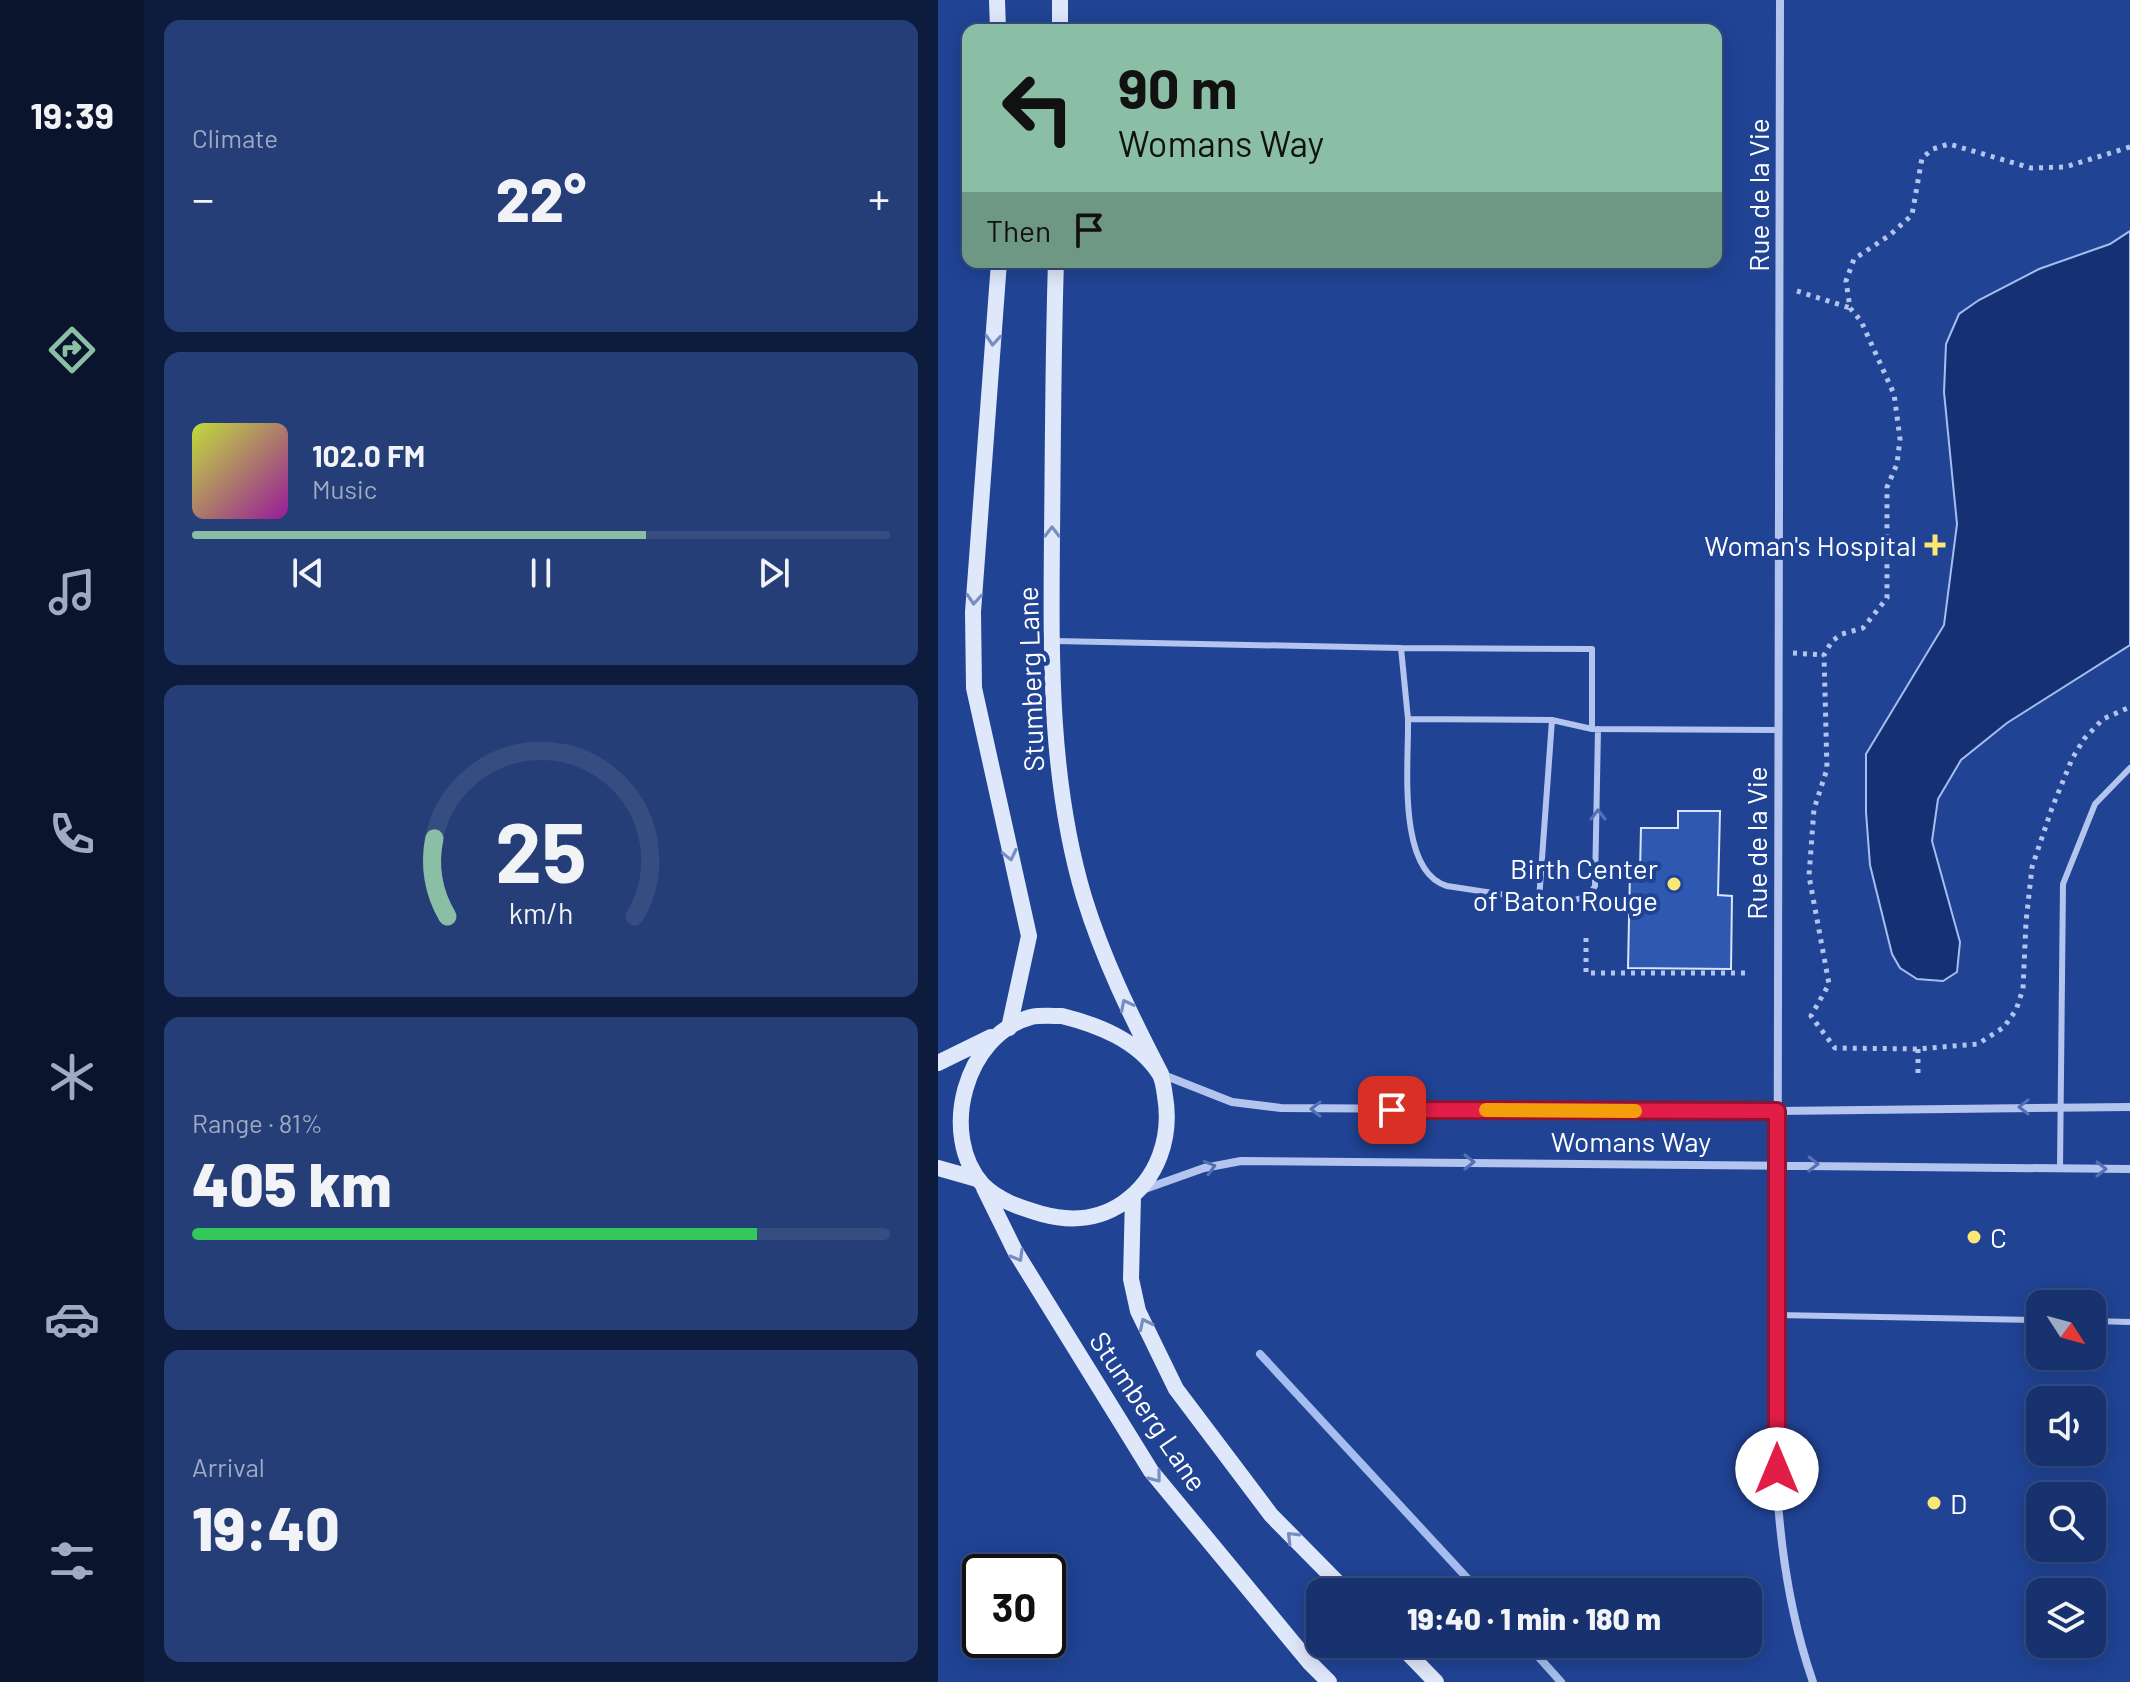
<!DOCTYPE html>
<html lang="en">
<head>
<meta charset="utf-8">
<style>
	:root { --surface:#18326f; --page:#253e77; --text:#f1f3f6; --muted:#9faac3; --line:#364d82; --accent:#8abfa5 }
	body { margin:0; font-family:Barlow,sans-serif; background:var(--page); color:var(--text); height:100vh; display:flex; flex-direction:column; font-size:30px; white-space:nowrap }
	* { box-sizing:border-box; margin:0 }
	p { font-size:26px; color:var(--muted) }
	.icon { flex:none; width:44px; height:44px; fill:none; stroke:currentColor; stroke-width:2; stroke-linecap:round; stroke-linejoin:round }
	.map { position:relative; flex:1; overflow:hidden }
	.drawer { display:flex; flex-direction:column; gap:20px; padding:20px; background:#0d1c3d; width:794px }
	.drawer>* { flex:none }
	.guide { position:absolute; left:24px; top:24px; width:760px; height:244px; border-radius:16px; box-shadow:0 4px 20px #0003,0 0 0 2px var(--line); background:#8abfa5; color:#111; overflow:hidden }
	.needle { width:52px; rotate:126deg }
	.buttons { position:absolute; left:1088px; top:1290px; display:grid; gap:16px }
	.buttons a { display:grid; place-items:center; width:80px; height:80px; border-radius:16px; background:var(--surface); box-shadow:0 4px 20px #0003,0 0 0 2px var(--line); font-size:40px }
	.speed { position:absolute; left:24px; top:1554px; display:flex; gap:16px; font-size:40px; font-weight:700; text-align:center }
	.speed>* { display:grid; place-content:center; width:104px; height:104px; border-radius:50%; background:var(--surface); box-shadow:0 4px 20px #0003,0 0 0 2px var(--line); line-height:1 }
	.speed .limit { border:4px solid #111; border-radius:12px; background:#fff; color:#111 }
	.pin { position:absolute; display:grid; place-items:center; width:68px; height:68px; color:#fff; margin:-34px; border-radius:16px; box-shadow:0 4px 12px #0006 }
	.me { position:absolute; width:88px; margin:-44px; rotate:0deg; stroke-linejoin:round; filter:drop-shadow(0 0 6px #0008) }
	.turn { display:flex; align-items:center; gap:28px; height:168px; padding:0 24px; font-size:36px }
	.turn .icon { width:104px; height:104px; stroke-width:2.5 }
	.turn b { display:block; font-size:56px; line-height:68px }
	.then { display:flex; align-items:center; height:76px; padding:0 24px; background:#0003; gap:16px; font-size:30px }
	.big { font-size:60px; font-weight:800; line-height:1.1 }
	.drawer .tile { flex:1; display:flex; flex-direction:column; justify-content:center; gap:12px; min-width:0; padding:0 28px; border-radius:16px; background:var(--page) }
	.drawer .dial { align-items:center; gap:0 }
	.dial svg { height:208px; overflow:visible; fill:none; stroke:var(--line); stroke-width:7; stroke-linecap:round; text-anchor:middle }
	.dial text { fill:var(--text); stroke:none }
	.song { display:flex; align-items:center; gap:24px }
	.cover { width:96px; height:96px; border-radius:12px; background:linear-gradient(135deg,hsl(70 70% 55%),hsl(300 70% 35%)) }
	.played { height:8px; border-radius:4px; background:linear-gradient(90deg,var(--accent) 65%,var(--line) 65%) }
	.keys { display:flex; justify-content:space-around; direction:ltr }
	.heat { display:flex; justify-content:space-between; align-items:center; font-size:44px; direction:ltr }
	.charge { height:12px; border-radius:6px; background:linear-gradient(90deg,#34c759 81%,var(--line) 0) }
	.trip { position:absolute; left:368px; top:1578px; width:456px; height:80px; border-radius:16px; background:var(--surface); box-shadow:0 4px 20px #0003,0 0 0 2px var(--line); font-weight:800; line-height:80px; text-align:center }
	main { display:flex; flex:1; min-height:0 }
	.tab-bar { display:flex; flex-direction:column; width:144px; justify-content:space-around; align-items:center; background:#0a142c; color:var(--muted) }
	.tab-bar .icon { width:56px; height:56px }
	.tab-bar .current { color:var(--accent) }
	.tab-bar b { font-size:36px; color:var(--text) }
	.map>svg:first-child { display:block }
</style>
</head>
<body>
<main>
<nav class="tab-bar">
<b>19:39</b>
<svg class="icon current" aria-label="directions" viewBox="0 0 24 24"><path d="M12 3l9 9-9 9-9-9zM9 14v-3h6M13 9l2 2-2 2"/></svg>
<svg class="icon" aria-label="music" viewBox="0 0 24 24"><path d="M9 18V5l10-2v13"/><circle cx="6" cy="18" r="3"/><circle cx="16" cy="16" r="3"/></svg>
<svg class="icon" aria-label="phone" viewBox="0 0 24 24"><path d="M5 4h4l2 5-3 2q2 4 5 5l2-3 5 2v4C11 20 4 13 5 4z"/></svg>
<svg class="icon" aria-label="climate" viewBox="0 0 24 24"><path d="M12 3v18M4 7l16 10M4 17L20 7"/></svg>
<svg class="icon" aria-label="car" viewBox="0 0 24 24"><path d="M5 17H2v-5l4-1 3-4h7l3 4 3 1v5h-3M9 17h6M6 11h13"/><circle cx="7" cy="17" r="2"/><circle cx="17" cy="17" r="2"/></svg>
<svg class="icon" aria-label="filters" viewBox="0 0 24 24"><path d="M4 7h16M4 17h16"/><circle cx="9" cy="7" r="2"/><circle cx="15" cy="17" r="2"/></svg>
</nav>
<section class="drawer">
<div class="tile"><p>Climate</p>
<div class="heat"><a>−</a><b class="big">22°</b><a>+</a></div>
</div>
<div class="tile">
<div class="song"><i class="cover"></i><div><b>102.0 FM</b><p>Music</p></div></div>
<div class="played"></div>
<div class="keys"><svg class="icon" aria-label="previous" viewBox="0 0 24 24"><path d="M18 5L8 12l10 7zM5 5v14"/></svg><svg class="icon" aria-label="pause" viewBox="0 0 24 24"><path d="M8 5v14M16 5v14"/></svg><svg class="icon" aria-label="next" viewBox="0 0 24 24"><path d="M6 5l10 7-10 7zM19 5v14"/></svg></div>
</div>
<div class="tile dial"><svg viewBox="0 0 100 80">
<path d="M14 69A42 42 0 1 1 86 69"/>
<path d="M14 69A42 42 0 0 1 9 39" stroke="#8abfa5"/>
<text x="50" y="56" font-size="32" font-weight="700">25</text>
<text x="50" y="72" font-size="11">km/h</text>
</svg></div>
<div class="tile"><p>Range · 81%</p><b class="big">405 km</b><div class="charge"></div></div>
<div class="tile"><p>Arrival</p><b class="big">19:40</b></div>
</section>
<div class="map">
<svg width="1192" height="1682" viewBox="0 0 1192 1682">
	<rect width="100%" height="100%" fill="#204394"/>
	<path fill="#163173" stroke="#a6beef" stroke-width="2" d="M 1192,231 L 1192,645 L 1069,723 L 1023,760 L 1000,799 L 994,841 L 1022,942 L 1019,972 L 1005,981 L 979,979 L 962,968 L 954,954 L 932,865 L 928,812 L 928,754 L 1006,625 L 1019,524 L 1006,392 L 1008,344 L 1021,314 L 1041,300 L 1101,269 L 1172,244 Z"/>
	<g fill="none" stroke-linecap="round" stroke-linejoin="round">
		<path stroke="#a6beef" stroke-width="8" d="M 322,1354 L 542,1592
			M 589,1644 L 623,1682"/>
	</g>
	<path fill="#2f58b1" stroke="#d9e3fa" stroke-width="2" d="M 740,811 L 782,811 L 780,895 L 794,896 L 793,969 L 690,968 L 692,871 L 702,872 L 703,828 L 740,828 Z"/>
	<g fill="none" stroke-linecap="round" stroke-linejoin="round">
		<path stroke="#b3c5ee" stroke-width="5" stroke-dasharray="4 6" stroke-linecap="butt" d="M 1192,147 L 1127,167 L 1093,168 L 1011,144 L 995,149 L 984,158 L 974,215 L 952,235 L 916,259 L 908,281 L 912,308 L 923,321 L 956,394 L 962,439 L 959,464 L 949,487 L 949,598 L 925,628 L 904,634 L 894,641 L 886,655 L 889,769 L 876,809 L 871,876 L 891,984 L 873,1016 L 897,1048 L 980,1049 L 1040,1044 L 1066,1027 L 1078,1010 L 1085,989 L 1088,922 L 1094,867 L 1114,808 L 1134,759 L 1146,739 L 1165,719 L 1192,707
			M 859,291 L 912,308
			M 855,653 L 886,655
			M 648,938 L 648,973 L 807,973
			M 980,1049 L 980,1078"/>
		<path stroke="#b3c5ee" stroke-width="6" d="M 117,641 L 463,648 L 470,719 L 614,720 L 654,729 L 840,730
			M 463,648 L 654,649 L 654,729
			M 470,719 C 471,761 458,871 509,886 L 601,900 L 614,720
			M 601,900 C 620,900 647,906 657,886 L 660,729
			M 1122,1168 L 1125,884 L 1157,804 L 1192,768
			M 839,1315 L 1102,1320
			M 1154,1321 L 1192,1322"/>
		<path stroke="#b3c5ee" stroke-width="8" d="M 842,0 L 839,1488 C 843,1554 853,1619 875,1682
			M 223,1074 L 294,1102 L 343,1108 L 839,1111 L 1192,1107
			M 207,1189 L 266,1168 L 303,1161 L 1192,1169"/>
		<path stroke="#dfe7fa" stroke-width="16" d="M 59,0 L 60,30
			M 122,30 L 122,0
			M 61,262 L 35,612 L 36,688 L 91,936 L 71,1028
			M 118,262 C 115,353 115,444 114,535 C 113,656 111,780 146,897 C 165,959 193,1016 223,1074
			M 124,1016 C 160,1025 199,1040 221,1073 C 225,1079 226,1089 227,1096 C 234,1137 220,1179 185,1203 C 160,1220 133,1222 104,1214 C 83,1208 61,1201 45,1185 C 0,1135 27,1035 93,1017 C 102,1015 114,1016 124,1016 Z
			M 0,1063 L 53,1037
			M 0,1168 L 39,1179
			M 46,1188 L 77,1251 L 213,1471 L 371,1662 L 391,1682
			M 195,1196 L 193,1279 L 200,1311 L 238,1389 L 333,1515 L 409,1592
			M 461,1644 L 498,1682"/>
	</g>
	<defs><path id="oneway-chevron" d="M-2-3.5L2.5 0L-2 3.5" fill="none" stroke-width="1.6" stroke-linecap="round" stroke-linejoin="round" transform="scale(2)"/></defs>
	<g stroke="#768dc2">
		<use href="#oneway-chevron" transform="translate(55 340) rotate(94)"/>
		<use href="#oneway-chevron" transform="translate(114 532) rotate(-90)"/>
		<use href="#oneway-chevron" transform="translate(36 599) rotate(94)"/>
		<use href="#oneway-chevron" transform="translate(72 855) rotate(77)"/>
		<use href="#oneway-chevron" transform="translate(188 1005) rotate(-117)"/>
		<use href="#oneway-chevron" transform="translate(80 1256) rotate(60)"/>
		<use href="#oneway-chevron" transform="translate(207 1324) rotate(-116)"/>
		<use href="#oneway-chevron" transform="translate(218 1477) rotate(52)"/>
		<use href="#oneway-chevron" transform="translate(354 1537) rotate(-135)"/>
	</g>
	<g stroke="#5370b4">
		<use href="#oneway-chevron" transform="translate(660 815) rotate(-90)"/>
		<use href="#oneway-chevron" transform="translate(1086 1107) rotate(180)"/>
		<use href="#oneway-chevron" transform="translate(378 1109) rotate(-179)"/>
		<use href="#oneway-chevron" transform="translate(531 1162)"/>
		<use href="#oneway-chevron" transform="translate(875 1164) rotate(1)"/>
		<use href="#oneway-chevron" transform="translate(272 1167) rotate(-16)"/>
		<use href="#oneway-chevron" transform="translate(1163 1169) rotate(1)"/>
	</g>
	<g fill="none" stroke-linecap="round" stroke-linejoin="round">
		<g stroke="#92132f" stroke-width="20">
			<path id="route" d="M 454,1110 L 839,1111 L 839,1469"/>
		</g>
		<use href="#route" stroke="#e11d48" stroke-width="14"/>
		<path stroke="#f59e0b" stroke-width="14" d="M 548,1110 L 697,1111"/>
	</g>
	<g fill="#fbe773" stroke="#204394" stroke-width="3">
		<path d="M993 533h8v8h8v8h-8v8h-8v-8h-8v-8h8z"/>
		<circle cx="736" cy="884" r="8"/>
		<circle cx="1036" cy="1237" r="8"/>
		<circle cx="996" cy="1503" r="8"/>
	</g>
	<g text-anchor="middle" dominant-baseline="central" stroke-width="8" stroke-linejoin="round" paint-order="stroke">
		<g font-size="28" fill="#fff" stroke="#204394">
			<text transform="translate(820 195) rotate(-90)">Rue de la Vie</text>
			<text transform="translate(92 679) rotate(-92)">Stumberg Lane</text>
			<text transform="translate(818 843) rotate(-90)">Rue de la Vie</text>
			<text x="693" y="1141">Womans Way</text>
			<text transform="translate(211 1411) rotate(56)">Stumberg Lane</text>
		</g>
		<g font-size="28" fill="#fff" stroke="#204394" text-anchor="end">
			<text x="979" y="545">Woman's Hospital</text>
			<text x="720" y="868">Birth Center<tspan x="720" dy="32">of Baton Rouge</tspan></text>
			<text x="1052" y="1237" text-anchor="start">C</text>
			<text x="1012" y="1503" text-anchor="start">D</text>
		</g>
	</g>
</svg>
<div class="buttons">
<a><svg class="needle" viewBox="-14 -14 28 28"><path d="M0-13l5 13h-10z" fill="#e53935"/><path d="M0 13l5-13h-10z" fill="#9faac3"/></svg></a>
<a><svg class="icon" aria-label="sound" viewBox="0 0 24 24"><path d="M4 9h4l5-4v14l-5-4H4zM17 9q2 3 0 6"/></svg></a>
<a><svg class="icon" aria-label="search" viewBox="0 0 24 24"><circle cx="10" cy="10" r="6"/><path d="M15 15l6 6"/></svg></a>
<a><svg class="icon" aria-label="layers" viewBox="0 0 24 24"><path d="M12 4l9 5-9 5-9-5zM3 14l9 5 9-5"/></svg></a>
</div>
<div class="speed"><div class="limit">30</div></div>
<div class="pin" style="left:454px;top:1110px;background:#d93025"><svg class="icon" aria-label="arrive" viewBox="0 0 24 24"><path d="M6 21V4h12l-3 4 3 4H6"/></svg></div>
<svg class="me" style="left:839px;top:1469px" viewBox="-20 -20 40 40"><circle r="19" fill="#fff"/><path d="M0-13L10 11 0 6-10 11z" fill="#e11d48"/></svg>
<div class="trip">19:40 · 1 min · 180 m</div>
<div class="guide">
<div class="turn"><svg class="icon" aria-label="left" viewBox="0 0 24 24"><path d="M17 20v-9H6M10 6l-5 5 5 5"/></svg><div><b>90 m</b>Womans Way</div></div>
<div class="then">Then<svg class="icon" aria-label="arrive" viewBox="0 0 24 24"><path d="M6 21V4h12l-3 4 3 4H6"/></svg></div>
</div>
</div>
</main>
</body>
</html>
